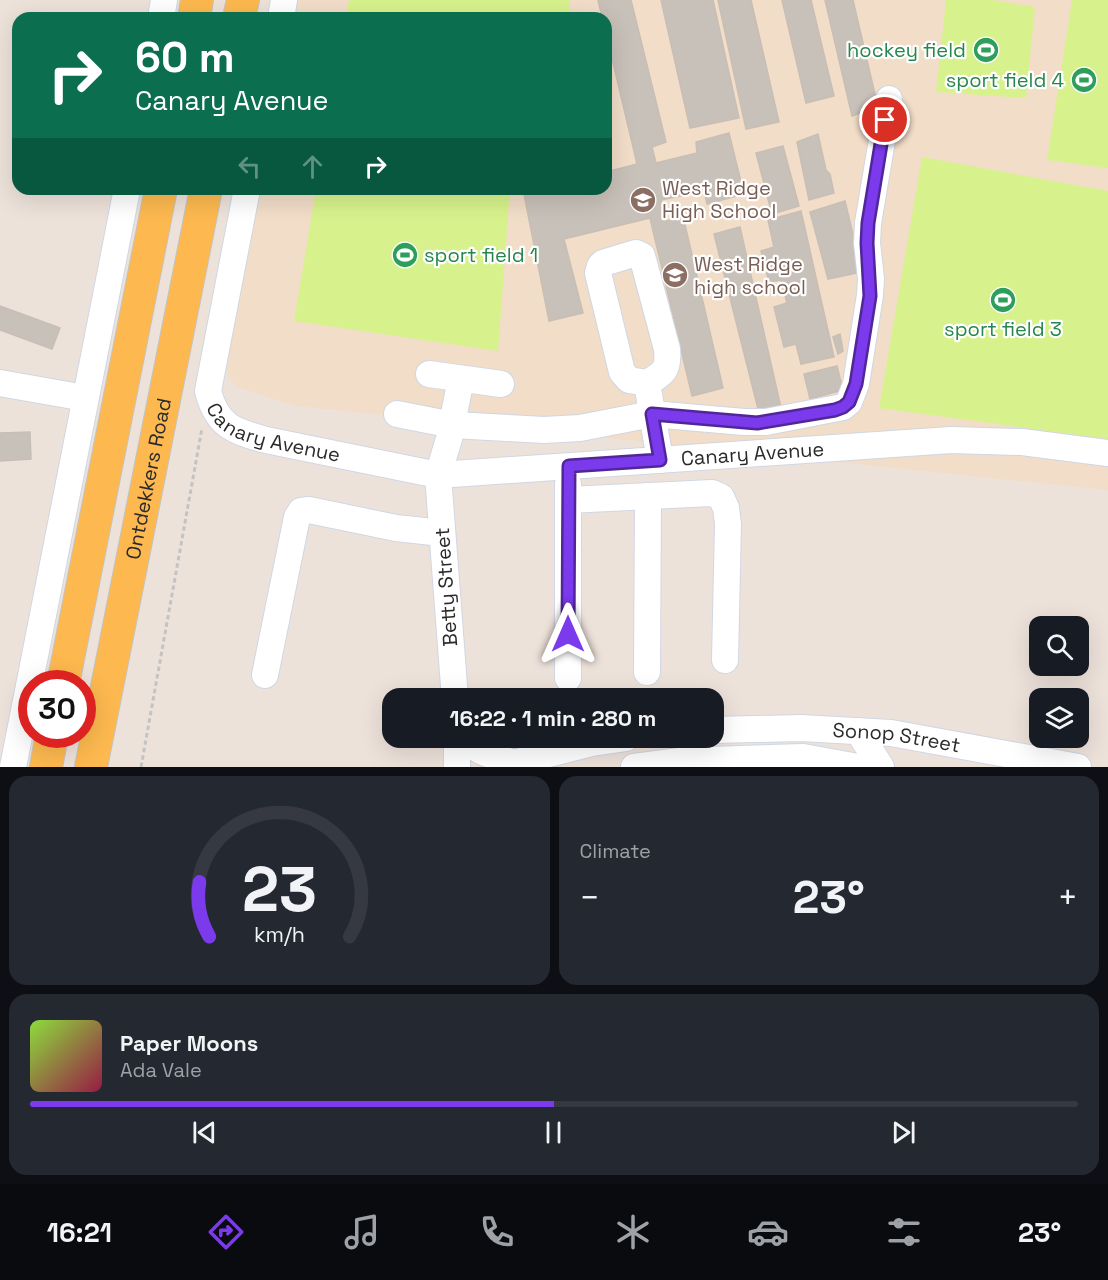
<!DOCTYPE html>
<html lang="en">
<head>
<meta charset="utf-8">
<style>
	:root { --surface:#171b24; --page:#242831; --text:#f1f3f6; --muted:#9ea1a6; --line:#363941; --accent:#7c3aed }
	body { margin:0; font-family:"Space Grotesk",sans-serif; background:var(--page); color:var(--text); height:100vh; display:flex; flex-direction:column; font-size:22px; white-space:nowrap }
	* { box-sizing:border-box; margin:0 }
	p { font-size:20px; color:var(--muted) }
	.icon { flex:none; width:33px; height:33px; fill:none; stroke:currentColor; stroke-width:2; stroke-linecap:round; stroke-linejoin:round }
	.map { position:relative; height:767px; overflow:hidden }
	.drawer { display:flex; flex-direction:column; gap:9px; padding:9px; background:#0d0f14; flex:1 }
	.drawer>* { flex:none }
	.hud { position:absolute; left:12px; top:12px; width:600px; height:183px; border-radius:18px; box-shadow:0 6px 24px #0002; background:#0b6e4f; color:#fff; overflow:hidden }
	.tools { position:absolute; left:1029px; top:616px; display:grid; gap:12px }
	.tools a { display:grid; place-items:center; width:60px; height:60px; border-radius:12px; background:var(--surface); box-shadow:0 6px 24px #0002; font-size:30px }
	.speed { position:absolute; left:18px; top:670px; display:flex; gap:12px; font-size:30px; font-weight:700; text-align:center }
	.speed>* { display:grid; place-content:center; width:78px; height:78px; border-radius:50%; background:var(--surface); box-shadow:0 6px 24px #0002; line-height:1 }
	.speed .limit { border:9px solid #d22; background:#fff; color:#111 }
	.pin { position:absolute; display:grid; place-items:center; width:51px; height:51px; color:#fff; margin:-26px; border:3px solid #fff; border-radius:50%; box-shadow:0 2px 6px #0007 }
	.me { position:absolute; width:66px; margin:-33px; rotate:0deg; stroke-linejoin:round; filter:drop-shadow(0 0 4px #0008) }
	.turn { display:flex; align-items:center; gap:21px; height:126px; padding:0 24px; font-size:27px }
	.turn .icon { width:78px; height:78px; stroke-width:2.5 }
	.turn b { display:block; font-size:42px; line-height:51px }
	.lanes { display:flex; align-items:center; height:57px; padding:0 24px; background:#0003; justify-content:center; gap:30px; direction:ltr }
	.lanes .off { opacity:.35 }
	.big { font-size:45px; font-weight:700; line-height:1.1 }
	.drawer .tile { flex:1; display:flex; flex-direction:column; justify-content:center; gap:9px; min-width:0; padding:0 21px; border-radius:18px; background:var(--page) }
	.drawer .dial { align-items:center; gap:0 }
	.dial svg { height:156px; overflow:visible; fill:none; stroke:var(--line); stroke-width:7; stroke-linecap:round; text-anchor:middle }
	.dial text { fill:var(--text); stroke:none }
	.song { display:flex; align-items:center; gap:18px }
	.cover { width:72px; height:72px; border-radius:9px; background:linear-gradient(135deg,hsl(90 70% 55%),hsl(340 70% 35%)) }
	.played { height:6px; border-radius:3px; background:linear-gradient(90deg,var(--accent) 50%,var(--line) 50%) }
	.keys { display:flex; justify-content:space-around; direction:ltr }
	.heat { display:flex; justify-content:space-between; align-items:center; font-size:33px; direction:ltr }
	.drawer .tiles { flex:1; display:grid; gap:9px; grid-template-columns:1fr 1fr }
	.tile:last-child { grid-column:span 2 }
	.trip { position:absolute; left:382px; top:688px; width:342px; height:60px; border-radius:18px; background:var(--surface); box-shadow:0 6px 24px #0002; font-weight:700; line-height:60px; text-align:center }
	.tabs { display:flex; height:96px; justify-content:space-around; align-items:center; background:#090b0e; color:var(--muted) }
	.tabs .icon { width:42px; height:42px }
	.tabs .current { color:var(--accent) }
	.tabs b { font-size:27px; color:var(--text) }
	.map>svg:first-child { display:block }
</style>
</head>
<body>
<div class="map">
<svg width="1108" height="767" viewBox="0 0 1108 767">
	<rect width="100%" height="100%" fill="#ede2da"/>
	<path fill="#f1ddc8" d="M 294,0 L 1108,0 L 1108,490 L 296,406 L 237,387 L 227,376 L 227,361 L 259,189 L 606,189 L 606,18 L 290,18 Z"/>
	<path fill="#d7f28c" d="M 349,0 L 570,0 L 570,18 L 346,18 Z
		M 946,0 L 992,0 L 1035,7 L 1026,98 L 936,92 Z
		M 1072,0 L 1108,0 L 1108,168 L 1047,160 Z
		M 922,157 L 1108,191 L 1108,439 L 879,408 Z
		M 316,189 L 510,189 L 498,351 L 294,321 Z"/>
	<path fill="#c8c1b9" stroke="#c9beb4" stroke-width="1.5" d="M 598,0 L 631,0 L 666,142 L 652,147 L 656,163 L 697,153 L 696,142 L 729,133 L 744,194 L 707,204 L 704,191 L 661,200 L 667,221 L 683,216 L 723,388 L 692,396 L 650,218 L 564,239 L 583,313 L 549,321 L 523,189 L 606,189 L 606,172 L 637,164 L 606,33 L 606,18 L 602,18 Z
		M 661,0 L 713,0 L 739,118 L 690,128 Z
		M 718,0 L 751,0 L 779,122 L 746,129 Z
		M 782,0 L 811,0 L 834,96 L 806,103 Z
		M 825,0 L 853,0 L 878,107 L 852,116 Z
		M 818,134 L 826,170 L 830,174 L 834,193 L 809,200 L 797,142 Z
		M 783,146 L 799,206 L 772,214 L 756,153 Z
		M 845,201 L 862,272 L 828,279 L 810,212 Z
		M 801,211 L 834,357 L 801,364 L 796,344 L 784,347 L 774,307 L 787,303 L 781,280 L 769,282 L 761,251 L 774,247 L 768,220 Z
		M 740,227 L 782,412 L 759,413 L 714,234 Z
		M 0,306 L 60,328 L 52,349 L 0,330 Z
		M 840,334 L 843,351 L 838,354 L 833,337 Z
		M 837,366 L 843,390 L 810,399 L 804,374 Z
		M 30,432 L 31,459 L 0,461 L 0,433 Z"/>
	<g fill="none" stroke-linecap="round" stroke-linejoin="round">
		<g stroke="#cfd7e4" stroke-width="28">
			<g id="minor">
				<path d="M 161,18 L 164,0"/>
				<path d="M 281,18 L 284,0"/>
				<path id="s1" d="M 247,189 L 208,391 C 217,426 233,431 266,440 L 438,475 L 951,440 L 1022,442 L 1108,453"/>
				<path d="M 429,374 L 501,384"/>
				<path d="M 0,383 L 85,398"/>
				<path d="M 647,383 C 664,373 669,370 667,349 L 642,256 L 636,253 L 603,263 L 600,266 L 598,273 L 622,372 L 629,380 L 647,383 L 660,460"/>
				<path d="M 397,414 L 453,425 L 544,430 L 580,428 L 652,414 L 744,422 L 766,422 L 843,407 L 849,402 L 856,384 L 870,295 L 871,279 L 867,243 L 868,223 L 889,99"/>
				<path d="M 568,500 L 712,493 L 721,497 L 726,508 L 728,524 L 725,660"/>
				<path d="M 647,672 L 648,496"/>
				<path d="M 265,675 L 297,517 L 301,511 L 309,510 L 396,528 L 442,533"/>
				<path d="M 568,678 L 568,484"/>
				<path d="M 455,699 L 438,475 L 449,439 L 461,379"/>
				<path id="s2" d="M 714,730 L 801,728 L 891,733 L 1078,767"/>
				<path d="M 858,731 L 881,767"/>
				<path d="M 457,738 L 457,767"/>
				<path d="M 465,738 C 480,758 508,756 516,767"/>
				<path d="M 13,767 L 127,189"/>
				<path d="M 506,767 L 513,763 L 592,743 L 626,738"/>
				<path d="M 634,767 L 680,761 L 803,757 L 858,767"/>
			</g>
		</g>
		<g stroke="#c3c3c3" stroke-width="34">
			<g id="major">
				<path d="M 194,18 L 197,0"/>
				<path d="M 239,18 L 243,0"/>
				<path d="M 63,684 L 161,189"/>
				<path d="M 46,767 L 52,735"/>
				<path id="s3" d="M 91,767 L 206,189"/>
			</g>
		</g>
		<path stroke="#c3c3c3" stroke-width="3" stroke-dasharray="4.5 3" stroke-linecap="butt" d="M 141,767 L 202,428"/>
		<use href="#minor" stroke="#fff" stroke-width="26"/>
		<use href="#major" stroke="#fdb94f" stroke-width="32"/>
	</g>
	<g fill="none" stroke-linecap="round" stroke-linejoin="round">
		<g stroke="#51269a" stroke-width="15">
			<path id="route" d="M 568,634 L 569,466 L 660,460 L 652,414 L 757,423 L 835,410 L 843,407 L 849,402 L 856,384 L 870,296 L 867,243 L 868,223 L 885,120"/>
		</g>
		<use href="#route" stroke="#7c3aed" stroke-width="10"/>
	</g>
	<defs>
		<g id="stadium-disc" transform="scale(1.35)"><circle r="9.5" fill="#2e9e5b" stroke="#fff"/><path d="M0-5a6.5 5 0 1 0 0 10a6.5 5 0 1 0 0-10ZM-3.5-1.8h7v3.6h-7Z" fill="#fff"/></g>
		<g id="school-disc" transform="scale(1.35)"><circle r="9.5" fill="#8d6e63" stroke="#fff"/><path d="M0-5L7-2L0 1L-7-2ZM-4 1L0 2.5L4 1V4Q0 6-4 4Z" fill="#fff"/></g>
	</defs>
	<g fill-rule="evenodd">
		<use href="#stadium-disc" x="986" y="50"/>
		<use href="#stadium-disc" x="1084" y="80"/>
		<use href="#school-disc" x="643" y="200"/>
		<use href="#stadium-disc" x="405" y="255"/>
		<use href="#school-disc" x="675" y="275"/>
		<use href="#stadium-disc" x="1003" y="300"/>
	</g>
	<g text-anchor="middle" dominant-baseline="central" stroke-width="4.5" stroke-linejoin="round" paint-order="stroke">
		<g font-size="20" fill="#27864d" stroke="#fff" text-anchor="end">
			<text x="966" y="50">hockey field</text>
			<text x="1064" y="80">sport field 4</text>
			<text x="424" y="255" text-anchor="start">sport field 1</text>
			<text x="1003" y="329" text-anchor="middle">sport field 3</text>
		</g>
		<g font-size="20" fill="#785e54" stroke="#fff" text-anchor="start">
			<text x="662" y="188">West Ridge<tspan x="662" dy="23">High School</tspan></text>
			<text x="694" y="264">West Ridge<tspan x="694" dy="23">high school</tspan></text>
		</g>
		<g font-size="20" fill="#2a2a2a" stroke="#fff">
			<text stroke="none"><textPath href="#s1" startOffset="291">Canary Avenue</textPath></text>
			<text stroke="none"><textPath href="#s1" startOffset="778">Canary Avenue</textPath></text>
			<text stroke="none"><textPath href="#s3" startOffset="294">Ontdekkers Road</textPath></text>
			<text transform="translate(446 587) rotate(-94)">Betty Street</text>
			<text stroke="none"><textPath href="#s2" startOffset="183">Sonop Street</textPath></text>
		</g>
	</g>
</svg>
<div class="tools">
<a><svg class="icon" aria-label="search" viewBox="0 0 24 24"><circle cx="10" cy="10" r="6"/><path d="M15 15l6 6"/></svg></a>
<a><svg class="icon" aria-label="layers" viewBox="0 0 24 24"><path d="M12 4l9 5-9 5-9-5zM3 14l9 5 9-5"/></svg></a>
</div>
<div class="speed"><div class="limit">30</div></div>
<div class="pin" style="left:885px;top:120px;background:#d93025"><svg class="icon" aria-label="arrive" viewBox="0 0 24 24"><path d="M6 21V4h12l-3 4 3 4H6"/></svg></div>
<svg class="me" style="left:568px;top:634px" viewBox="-20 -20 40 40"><path d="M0-17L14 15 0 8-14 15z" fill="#7c3aed" stroke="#fff" stroke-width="4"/></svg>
<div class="trip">16:22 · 1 min · 280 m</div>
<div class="hud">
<div class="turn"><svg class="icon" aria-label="right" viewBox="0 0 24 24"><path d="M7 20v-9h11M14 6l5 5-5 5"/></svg><div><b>60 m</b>Canary Avenue</div></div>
<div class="lanes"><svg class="icon off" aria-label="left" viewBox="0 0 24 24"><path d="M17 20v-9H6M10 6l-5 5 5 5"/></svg><svg class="icon off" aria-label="ahead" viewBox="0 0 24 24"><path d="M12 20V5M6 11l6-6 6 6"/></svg><svg class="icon" aria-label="right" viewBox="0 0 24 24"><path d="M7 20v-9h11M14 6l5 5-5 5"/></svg></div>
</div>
</div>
<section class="drawer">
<div class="tiles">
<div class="tile dial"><svg viewBox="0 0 100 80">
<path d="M14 69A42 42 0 1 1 86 69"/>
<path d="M14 69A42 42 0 0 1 9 41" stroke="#7c3aed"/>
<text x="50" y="56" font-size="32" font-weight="700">23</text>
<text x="50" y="72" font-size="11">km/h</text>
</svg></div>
<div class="tile"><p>Climate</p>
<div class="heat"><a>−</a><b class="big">23°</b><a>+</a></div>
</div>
<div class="tile">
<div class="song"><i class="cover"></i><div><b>Paper Moons</b><p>Ada Vale</p></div></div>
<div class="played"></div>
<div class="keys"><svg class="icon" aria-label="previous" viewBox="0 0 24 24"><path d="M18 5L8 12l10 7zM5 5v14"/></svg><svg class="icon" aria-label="pause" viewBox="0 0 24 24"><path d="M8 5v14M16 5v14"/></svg><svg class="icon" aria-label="next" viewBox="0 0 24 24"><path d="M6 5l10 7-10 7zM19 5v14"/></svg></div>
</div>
</div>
</section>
<nav class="tabs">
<b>16:21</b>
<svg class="icon current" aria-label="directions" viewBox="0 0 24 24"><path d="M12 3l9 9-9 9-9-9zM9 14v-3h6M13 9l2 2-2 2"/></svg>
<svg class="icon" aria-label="music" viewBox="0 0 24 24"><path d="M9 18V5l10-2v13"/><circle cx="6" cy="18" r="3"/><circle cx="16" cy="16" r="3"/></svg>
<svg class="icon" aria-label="phone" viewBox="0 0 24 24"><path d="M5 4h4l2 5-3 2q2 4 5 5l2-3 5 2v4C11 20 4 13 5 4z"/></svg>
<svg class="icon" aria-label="climate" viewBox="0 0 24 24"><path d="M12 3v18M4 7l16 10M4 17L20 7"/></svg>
<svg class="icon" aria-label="car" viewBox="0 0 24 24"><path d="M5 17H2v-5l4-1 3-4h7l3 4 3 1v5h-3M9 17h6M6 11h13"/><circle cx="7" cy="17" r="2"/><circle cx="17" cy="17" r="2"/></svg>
<svg class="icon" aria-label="filters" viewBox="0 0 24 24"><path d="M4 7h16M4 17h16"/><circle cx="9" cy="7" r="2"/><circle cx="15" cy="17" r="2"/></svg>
<b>23°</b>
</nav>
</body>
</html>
